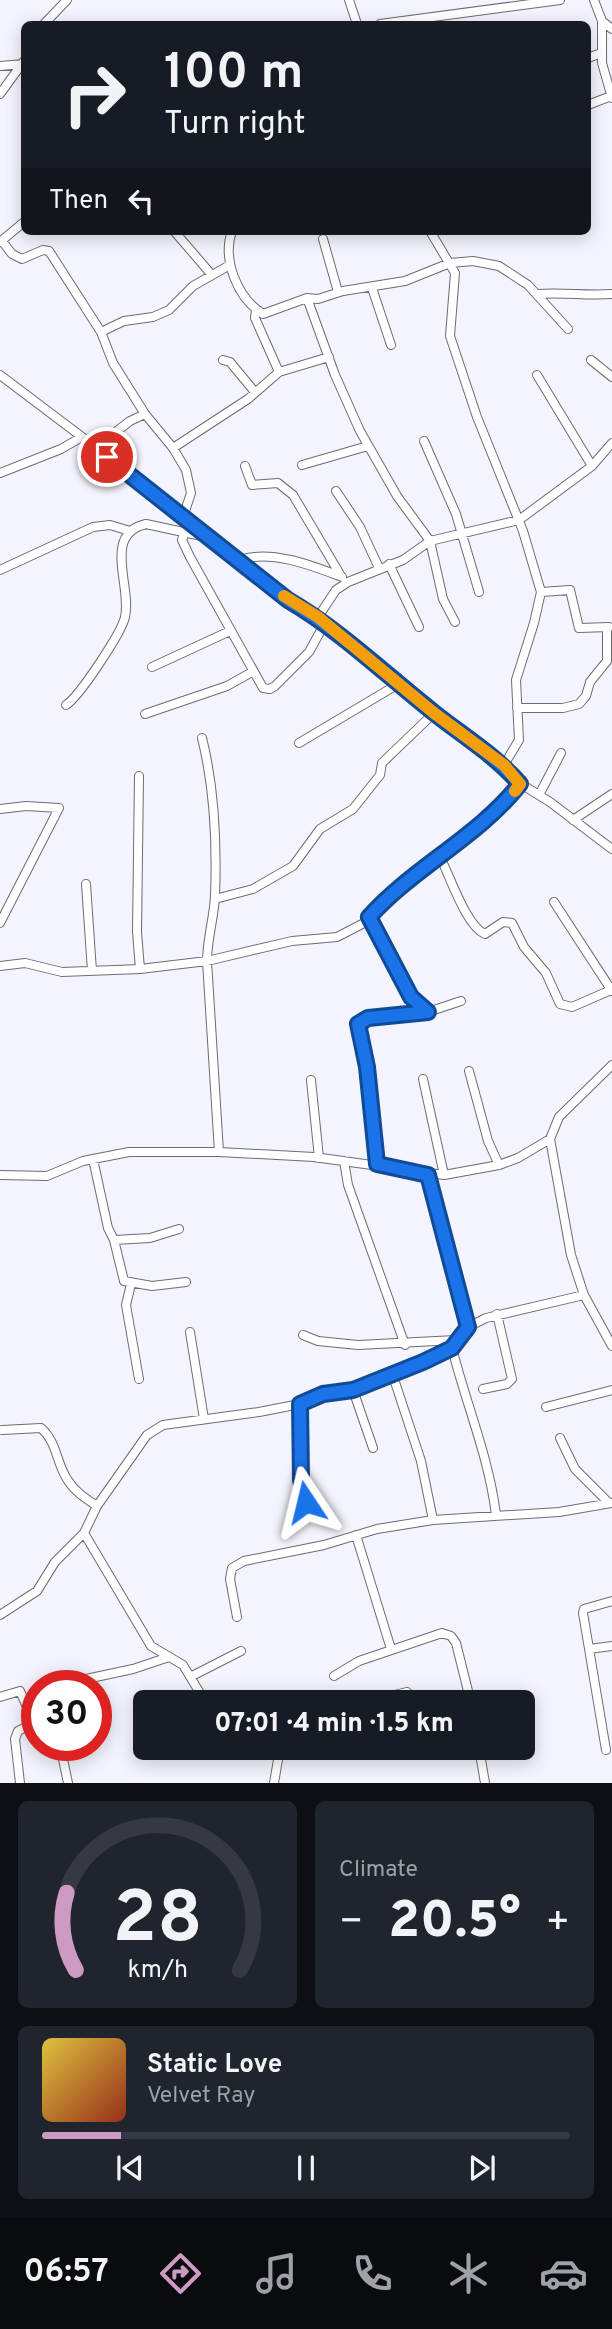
<!DOCTYPE html>
<html lang="en">
<head>
<meta charset="utf-8">
<style>
	:root { --surface:#171b24; --page:#20242c; --text:#f1f3f6; --muted:#9ea1a6; --line:#363941; --accent:#ce99c3 }
	body { margin:0; font-family:Overpass,sans-serif; background:var(--page); color:var(--text); height:100vh; display:flex; flex-direction:column; font-size:26px; white-space:nowrap }
	* { box-sizing:border-box; margin:0 }
	p { font-size:23px; color:var(--muted) }
	.icon { flex:none; width:38px; height:38px; fill:none; stroke:currentColor; stroke-width:2; stroke-linecap:round; stroke-linejoin:round }
	.map { position:relative; height:1783px; overflow:hidden }
	.panel { display:flex; flex-direction:column; gap:18px; padding:18px; background:#0d0f14; flex:1 }
	.panel>* { flex:none }
	.top-card { position:absolute; left:21px; top:21px; width:570px; height:214px; border-radius:10px; box-shadow:0 4px 18px #0003; background:#171b24; color:var(--text); overflow:hidden }
	.speed { position:absolute; left:21px; top:1670px; display:flex; gap:14px; font-size:35px; font-weight:700; text-align:center }
	.speed>* { display:grid; place-content:center; width:91px; height:91px; border-radius:50%; background:var(--surface); box-shadow:0 4px 18px #0003; line-height:1 }
	.speed .limit { border:10px solid #d22; background:#fff; color:#111 }
	.pin { position:absolute; display:grid; place-items:center; width:60px; height:60px; color:#fff; margin:-30px; border:4px solid #fff; border-radius:50%; box-shadow:0 2px 7px #0007 }
	.me { position:absolute; width:77px; margin:-38px; rotate:350deg; stroke-linejoin:round; filter:drop-shadow(0 0 5px #0008) }
	.turn { display:flex; align-items:center; gap:24px; height:147px; padding:0 28px; font-size:32px }
	.turn .icon { width:91px; height:91px; stroke-width:2.5 }
	.turn b { display:block; font-size:49px; line-height:60px }
	.then { display:flex; align-items:center; height:66px; padding:0 28px; background:#0003; gap:14px; font-size:26px }
	.big { font-size:52px; font-weight:800; line-height:1.1 }
	.panel .widget { flex:1; display:flex; flex-direction:column; justify-content:center; gap:10px; min-width:0; padding:0 24px; border-radius:10px; background:var(--page) }
	.panel .dial { align-items:center; gap:0 }
	.dial svg { height:182px; overflow:visible; fill:none; stroke:var(--line); stroke-width:7; stroke-linecap:round; text-anchor:middle }
	.dial text { fill:var(--text); stroke:none }
	.song { display:flex; align-items:center; gap:21px }
	.cover { width:84px; height:84px; border-radius:10px; background:linear-gradient(135deg,hsl(50 70% 55%),hsl(10 70% 35%)) }
	.played { height:7px; border-radius:4px; background:linear-gradient(90deg,var(--accent) 15%,var(--line) 15%) }
	.keys { display:flex; justify-content:space-around; direction:ltr }
	.heat { display:flex; justify-content:space-between; align-items:center; font-size:38px; direction:ltr }
	.panel .tiles { flex:1; display:grid; gap:18px; grid-template-columns:1fr 1fr }
	.widget:last-child { grid-column:span 2 }
	.trip { position:absolute; left:133px; top:1690px; width:402px; height:70px; border-radius:10px; background:var(--surface); box-shadow:0 4px 18px #0003; font-weight:800; line-height:70px; text-align:center }
	.dock { display:flex; height:112px; justify-content:space-around; align-items:center; background:#090b0e; color:var(--muted) }
	.dock .icon { width:49px; height:49px }
	.dock .on { color:var(--accent) }
	.dock b { font-size:32px; color:var(--text) }
	.map>svg:first-child { display:block }
</style>
</head>
<body>
<div class="map">
<svg width="612" height="1783" viewBox="0 0 612 1783">
	<rect width="100%" height="100%" fill="#f3f4fd"/>
	<g fill="none" stroke-linecap="round" stroke-linejoin="round">
		<g stroke="#6b6c74" stroke-width="10">
			<path id="street" d="M 349,0 L 357,24
				M 594,0 L 602,21 L 612,29
				M 602,21 L 602,63 L 612,98
				M 44,24 L 67,0
				M 380,24 L 560,0
				M 588,58 L 601,53
				M 0,66 L 24,64
				M 0,94 L 24,61
				M 588,105 L 611,96
				M 174,231 L 211,274
				M 232,231 C 222,259 237,298 263,314 L 307,298 L 318,299 L 343,291 L 405,281 L 450,263 L 473,261 L 499,266 L 528,285 L 568,329
				M 430,231 L 455,273 L 450,336 L 477,417 L 523,531 L 541,592 L 534,623 L 516,680 L 519,740 L 504,765
				M 323,239 L 338,292
				M 2,241 L 12,254 L 22,259 L 43,250 L 49,251 L 101,332 L 113,363 L 145,414 L 173,448 L 186,470 L 191,493 L 184,514
				M 0,242 L 24,222
				M 372,288 L 391,345
				M 538,294 C 563,292 587,296 612,294
				M 307,298 L 335,375 L 360,431 L 397,496 L 430,541 L 443,599 L 455,622
				M 256,309 L 255,318 L 279,372
				M 101,332 L 124,321 L 153,317 L 169,310 L 193,286 L 228,266
				M 223,360 L 230,362 L 254,391
				M 591,360 L 612,377
				M 0,375 L 184,514 L 288,600 L 318,617 L 434,713 L 504,765 L 521,784 L 550,802 L 612,849
				M 537,375 L 592,466
				M 424,441 L 456,514 L 479,592
				M 95,448 L 130,421 L 145,414
				M 173,448 L 248,399 L 279,372 L 329,357
				M 302,465 L 368,446
				M 245,466 L 252,485 L 278,483 L 293,495 L 341,576
				M 0,473 L 61,449 L 80,438
				M 336,491 L 360,527 L 379,568
				M 185,532 L 182,540 L 190,557 L 263,688 L 270,689 L 275,686 L 309,652 L 325,623
				M 240,560 C 271,549 313,566 342,577
				M 389,564 L 419,627
				M 0,570 L 93,527 L 110,525 L 130,531
				M 541,592 L 570,590 L 579,628 L 609,627
				M 318,617 L 336,590 L 348,582 L 403,560 L 430,541 L 519,520 L 592,466 L 612,443
				M 152,667 L 230,631
				M 66,705 C 79,697 122,632 125,617 C 132,586 102,534 146,524 L 211,538
				M 517,708 L 563,708 L 579,704 L 586,696 L 590,682 L 607,661 L 607,627
				M 145,714 L 227,686 L 252,672
				M 202,738 C 215,790 217,843 215,896 C 214,918 207,939 207,961 L 219,1152
				M 299,743 L 400,683
				M 139,776 L 137,932 L 140,969
				M 539,795 L 561,753
				M 0,809 L 26,806 L 59,808 L 0,923
				M 573,820 L 612,794
				M 440,857 C 450,876 466,926 485,934 L 503,922 L 512,923 L 524,947 L 546,973 L 560,1004 L 572,1007 L 611,990
				M 86,884 L 92,971
				M 215,899 L 253,889 L 293,866 L 320,829 L 353,809 L 380,775 L 382,763 L 434,713
				M 554,902 L 612,991
				M 369,917 L 411,997 L 428,1012
				M 0,966 L 25,963 L 62,972 L 140,969 L 207,961 L 292,941 L 337,937 L 364,923 L 393,891 L 491,816 L 521,784
				M 612,1065 L 559,1117 L 550,1139 L 571,1255 L 584,1295 L 612,1346
				M 469,1071 L 488,1141 L 499,1165
				M 423,1079 L 444,1175
				M 311,1080 L 319,1158
				M 93,1159 L 108,1228 L 114,1240 L 150,1238 L 179,1229
				M 344,1161 L 348,1185 L 405,1345
				M 377,1164 L 367,1067 L 358,1024 L 368,1018 L 428,1012 L 461,1001
				M 0,1175 L 47,1176 L 83,1161 L 129,1152 L 219,1152 L 314,1157 L 444,1175 L 499,1165 L 518,1158 L 550,1139
				M 428,1175 L 468,1327
				M 114,1240 L 124,1281 L 152,1286 L 186,1282
				M 131,1284 L 126,1305 L 139,1379
				M 190,1332 L 204,1419
				M 303,1335 L 318,1341 L 358,1345 L 456,1340
				M 452,1348 C 466,1404 489,1457 496,1515
				M 392,1373 L 421,1461 L 433,1520
				M 483,1389 L 507,1384 L 512,1379 L 497,1314
				M 353,1390 L 373,1448
				M 300,1404 L 301,1480 L 306,1502 L 301,1521
				M 546,1407 L 612,1390
				M 2,1430 L 41,1428 C 57,1442 56,1462 67,1479 C 74,1491 85,1498 97,1506
				M 560,1438 L 575,1469 L 609,1503
				M 84,1533 L 151,1646 L 183,1665 L 206,1703
				M 356,1535 L 391,1649
				M 0,1615 L 37,1591 L 55,1562 L 84,1533 L 97,1506 L 147,1435 L 163,1425 L 259,1412 L 300,1404 L 323,1394 L 353,1390 L 452,1348 L 468,1327 L 486,1318 L 584,1295
				M 237,1617 L 230,1579 L 232,1568 L 244,1561 L 324,1545 L 377,1529 L 433,1520 L 559,1512 L 612,1503
				M 589,1649 L 612,1646
				M 192,1676 L 241,1651
				M 334,1676 L 359,1661 L 442,1633 L 451,1636 L 456,1643 L 471,1703
				M 58,1685 L 133,1669 L 169,1657
				M 0,1697 L 20,1691 L 34,1723 L 37,1722
				M 362,1703 L 407,1692
				M 60,1745 L 68,1783
				M 269,1748 L 279,1751
				M 479,1748 L 485,1783
				M 606,1750 L 583,1613 L 584,1609 L 612,1601
				M 20,1783 L 15,1739 L 18,1731 L 34,1723
				M 274,1783 L 280,1748"/>
		</g>
		<use href="#street" stroke="#fff" stroke-width="8"/>
	</g>
	<g fill="none" stroke-linecap="round" stroke-linejoin="round">
		<g stroke="#114b97" stroke-width="18">
			<path id="route" d="M 107,457 L 288,600 C 341,631 385,674 433,712 C 463,736 495,755 520,784 C 478,837 414,867 369,917 L 411,997 L 428,1012 L 368,1018 L 358,1024 L 367,1067 L 377,1164 L 428,1175 L 468,1327 L 452,1348 L 423,1362 L 353,1390 L 323,1394 L 300,1404 L 301,1480 L 306,1502"/>
		</g>
		<use href="#route" stroke="#1a73e8" stroke-width="12"/>
		<path stroke="#f59e0b" stroke-width="12" d="M 284,596 L 318,617 L 434,713 L 504,765 L 520,784 L 515,791"/>
	</g>
</svg>
<div class="speed"><div class="limit">30</div></div>
<div class="pin" style="left:107px;top:457px;background:#d93025"><svg class="icon" aria-label="arrive" viewBox="0 0 24 24"><path d="M6 21V4h12l-3 4 3 4H6"/></svg></div>
<svg class="me" style="left:306px;top:1502px" viewBox="-20 -20 40 40"><path d="M0-17L14 15 0 8-14 15z" fill="#1a73e8" stroke="#fff" stroke-width="4"/></svg>
<div class="trip">07:01 · 4 min · 1.5 km</div>
<div class="top-card">
<div class="turn"><svg class="icon" aria-label="right" viewBox="0 0 24 24"><path d="M7 20v-9h11M14 6l5 5-5 5"/></svg><div><b>100 m</b>Turn right</div></div>
<div class="then">Then<svg class="icon" aria-label="left" viewBox="0 0 24 24"><path d="M17 20v-9H6M10 6l-5 5 5 5"/></svg></div>
</div>
</div>
<section class="panel">
<div class="tiles">
<div class="widget dial"><svg viewBox="0 0 100 80">
<path d="M14 69A42 42 0 1 1 86 69"/>
<path d="M14 69A42 42 0 0 1 10 35" stroke="#ce99c3"/>
<text x="50" y="56" font-size="32" font-weight="700">28</text>
<text x="50" y="72" font-size="11">km/h</text>
</svg></div>
<div class="widget"><p>Climate</p>
<div class="heat"><a>−</a><b class="big">20.5°</b><a>+</a></div>
</div>
<div class="widget">
<div class="song"><i class="cover"></i><div><b>Static Love</b><p>Velvet Ray</p></div></div>
<div class="played"></div>
<div class="keys"><svg class="icon" aria-label="previous" viewBox="0 0 24 24"><path d="M18 5L8 12l10 7zM5 5v14"/></svg><svg class="icon" aria-label="pause" viewBox="0 0 24 24"><path d="M8 5v14M16 5v14"/></svg><svg class="icon" aria-label="next" viewBox="0 0 24 24"><path d="M6 5l10 7-10 7zM19 5v14"/></svg></div>
</div>
</div>
</section>
<nav class="dock">
<b>06:57</b>
<svg class="icon on" aria-label="directions" viewBox="0 0 24 24"><path d="M12 3l9 9-9 9-9-9zM9 14v-3h6M13 9l2 2-2 2"/></svg>
<svg class="icon" aria-label="music" viewBox="0 0 24 24"><path d="M9 18V5l10-2v13"/><circle cx="6" cy="18" r="3"/><circle cx="16" cy="16" r="3"/></svg>
<svg class="icon" aria-label="phone" viewBox="0 0 24 24"><path d="M5 4h4l2 5-3 2q2 4 5 5l2-3 5 2v4C11 20 4 13 5 4z"/></svg>
<svg class="icon" aria-label="climate" viewBox="0 0 24 24"><path d="M12 3v18M4 7l16 10M4 17L20 7"/></svg>
<svg class="icon" aria-label="car" viewBox="0 0 24 24"><path d="M5 17H2v-5l4-1 3-4h7l3 4 3 1v5h-3M9 17h6M6 11h13"/><circle cx="7" cy="17" r="2"/><circle cx="17" cy="17" r="2"/></svg>
</nav>
</body>
</html>
